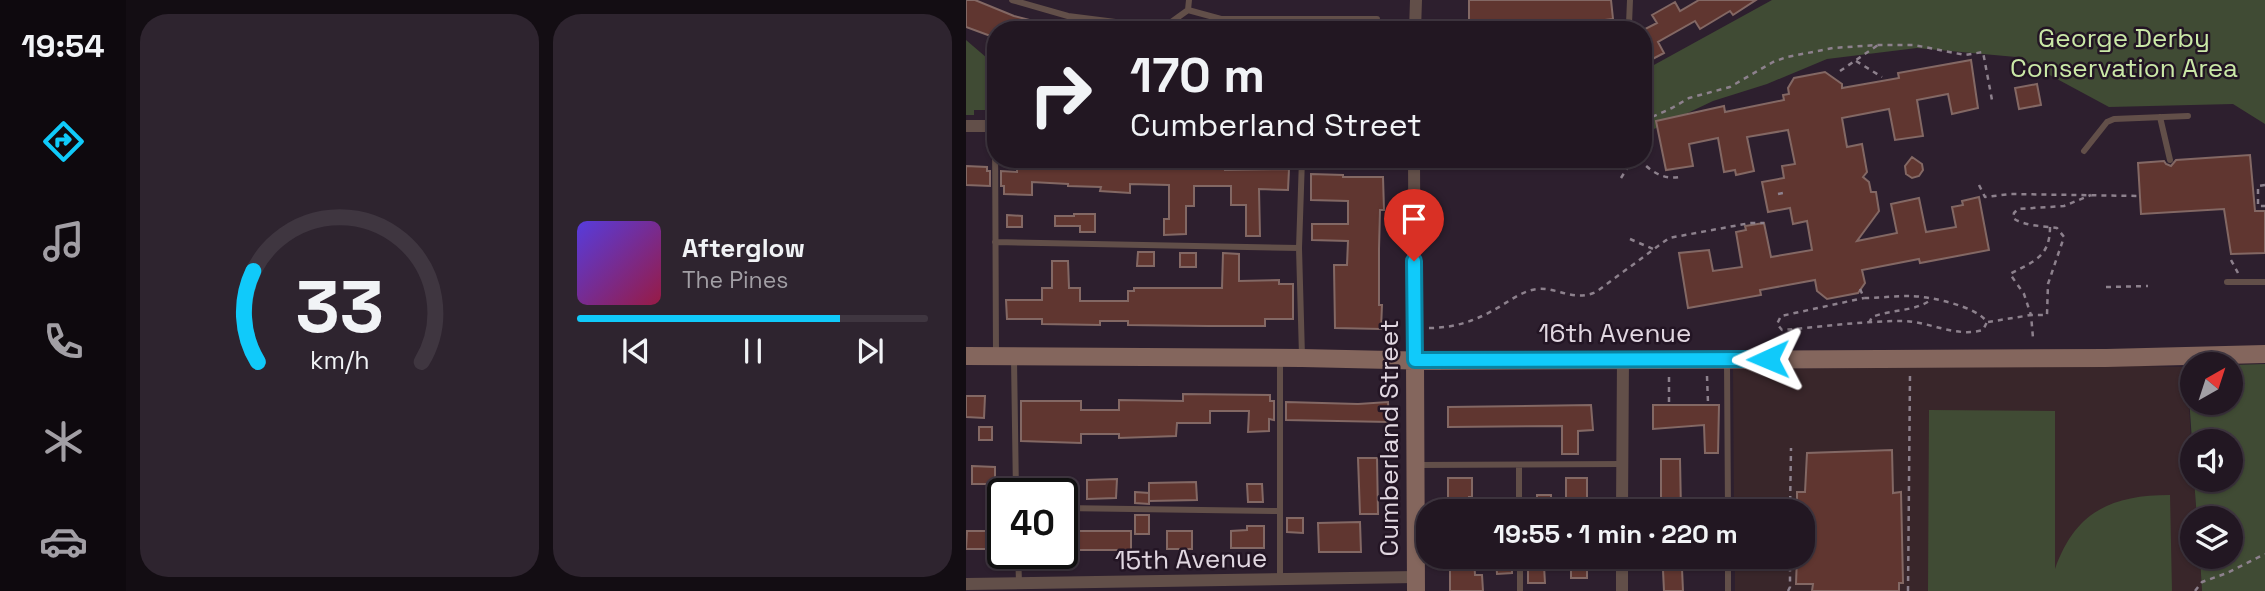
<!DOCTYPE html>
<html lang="en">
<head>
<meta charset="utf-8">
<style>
	:root { --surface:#221722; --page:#2e242f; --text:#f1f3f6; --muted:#a29fa5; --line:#3f3640; --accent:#10cafa }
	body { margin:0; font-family:"Space Grotesk",sans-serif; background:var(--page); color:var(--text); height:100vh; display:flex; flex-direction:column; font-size:26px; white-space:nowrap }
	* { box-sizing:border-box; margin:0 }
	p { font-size:23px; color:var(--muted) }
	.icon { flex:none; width:38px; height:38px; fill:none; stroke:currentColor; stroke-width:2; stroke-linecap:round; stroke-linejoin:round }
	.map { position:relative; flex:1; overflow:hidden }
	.side { display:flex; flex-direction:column; gap:14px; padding:14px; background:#130d13; width:840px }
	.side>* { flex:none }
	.top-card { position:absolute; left:21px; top:21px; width:665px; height:147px; border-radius:28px; box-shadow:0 2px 5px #0004,0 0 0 2px var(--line); background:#221722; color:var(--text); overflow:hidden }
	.needle { width:46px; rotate:39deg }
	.fabs { position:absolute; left:1214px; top:352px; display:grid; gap:14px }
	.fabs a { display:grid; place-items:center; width:63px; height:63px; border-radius:50%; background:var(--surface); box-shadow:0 2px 5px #0004,0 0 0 2px var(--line); font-size:35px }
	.speed { position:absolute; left:21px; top:478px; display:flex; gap:14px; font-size:35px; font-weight:700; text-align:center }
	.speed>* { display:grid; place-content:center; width:91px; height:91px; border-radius:50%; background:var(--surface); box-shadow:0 2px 5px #0004,0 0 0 2px var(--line); line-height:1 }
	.speed .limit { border:4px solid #111; border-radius:10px; background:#fff; color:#111 }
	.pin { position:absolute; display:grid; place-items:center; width:60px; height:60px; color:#fff; margin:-72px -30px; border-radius:50% 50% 50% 0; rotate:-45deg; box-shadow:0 0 7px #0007 }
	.pin .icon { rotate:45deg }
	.me { position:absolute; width:77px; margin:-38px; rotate:269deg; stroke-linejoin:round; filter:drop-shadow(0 0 5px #0008) }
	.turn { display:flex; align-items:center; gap:24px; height:147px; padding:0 28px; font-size:32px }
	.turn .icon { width:91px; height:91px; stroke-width:2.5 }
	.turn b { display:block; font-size:49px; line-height:60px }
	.side .card { flex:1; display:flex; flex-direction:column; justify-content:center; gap:10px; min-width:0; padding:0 24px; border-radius:28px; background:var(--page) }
	.side .dial { align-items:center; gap:0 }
	.dial svg { height:182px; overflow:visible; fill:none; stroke:var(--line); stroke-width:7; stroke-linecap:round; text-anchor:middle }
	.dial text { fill:var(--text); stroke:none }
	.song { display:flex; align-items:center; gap:21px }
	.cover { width:84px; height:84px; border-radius:10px; background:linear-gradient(135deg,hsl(250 70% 55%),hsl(340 70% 35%)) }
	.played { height:7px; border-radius:4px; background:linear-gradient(90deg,var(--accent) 75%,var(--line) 75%) }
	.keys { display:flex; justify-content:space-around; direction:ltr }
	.side .tiles { flex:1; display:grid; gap:14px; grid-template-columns:repeat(2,1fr) }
	.trip { position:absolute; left:450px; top:499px; width:399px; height:70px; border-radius:28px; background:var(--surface); box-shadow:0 2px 5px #0004,0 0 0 2px var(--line); font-weight:800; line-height:70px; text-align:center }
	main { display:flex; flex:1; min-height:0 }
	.dock { display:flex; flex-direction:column; width:126px; justify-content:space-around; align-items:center; background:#0e090e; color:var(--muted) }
	.dock .icon { width:49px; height:49px }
	.dock .on { color:var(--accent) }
	.dock b { font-size:32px; color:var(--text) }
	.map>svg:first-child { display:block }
</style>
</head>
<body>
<main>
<nav class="dock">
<b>19:54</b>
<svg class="icon on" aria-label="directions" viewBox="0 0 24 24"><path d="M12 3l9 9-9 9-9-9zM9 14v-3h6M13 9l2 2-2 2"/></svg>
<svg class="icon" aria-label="music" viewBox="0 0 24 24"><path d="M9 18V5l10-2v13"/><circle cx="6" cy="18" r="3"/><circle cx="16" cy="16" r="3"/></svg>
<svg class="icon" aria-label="phone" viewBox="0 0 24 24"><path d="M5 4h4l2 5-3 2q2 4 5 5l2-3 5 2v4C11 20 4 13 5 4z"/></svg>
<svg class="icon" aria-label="climate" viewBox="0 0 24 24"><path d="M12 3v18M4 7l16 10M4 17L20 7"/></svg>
<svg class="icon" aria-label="car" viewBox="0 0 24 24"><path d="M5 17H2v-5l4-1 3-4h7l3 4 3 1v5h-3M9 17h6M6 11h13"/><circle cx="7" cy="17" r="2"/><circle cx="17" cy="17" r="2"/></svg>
</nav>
<section class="side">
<div class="tiles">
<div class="card dial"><svg viewBox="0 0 100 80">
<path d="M14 69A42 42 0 1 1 86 69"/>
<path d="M14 69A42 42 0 0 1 12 29" stroke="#10cafa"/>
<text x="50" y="56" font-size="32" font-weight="700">33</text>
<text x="50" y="72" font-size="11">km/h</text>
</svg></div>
<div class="card">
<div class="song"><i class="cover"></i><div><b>Afterglow</b><p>The Pines</p></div></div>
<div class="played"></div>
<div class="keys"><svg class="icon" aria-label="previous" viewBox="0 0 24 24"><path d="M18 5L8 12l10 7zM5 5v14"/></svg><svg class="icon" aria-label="pause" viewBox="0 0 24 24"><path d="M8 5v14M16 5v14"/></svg><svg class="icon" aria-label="next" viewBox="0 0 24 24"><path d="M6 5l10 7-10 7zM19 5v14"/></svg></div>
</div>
</div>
</section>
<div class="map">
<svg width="1299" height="591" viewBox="0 0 1299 591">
	<rect width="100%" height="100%" fill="#2d1f2e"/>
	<path fill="#39262a" d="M 1175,366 L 1221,367 L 1227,480 L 1228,480 L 1231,518 L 1227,518 L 1227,556 L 1234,557 L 1236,591 L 769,591 L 769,557 L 836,556 L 836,511 L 768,511 L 767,369 Z"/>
	<path fill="#404b34" d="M 806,0 L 1299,0 L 1299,124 L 1267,104 L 1143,107 L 1050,57 L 951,48 L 861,59 L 801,84 L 747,101 L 688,129 L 686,119 L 677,121 L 677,71 Z
		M 0,40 L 21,58 L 30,59 L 30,110 L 8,110 L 8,115 L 0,115 Z
		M 1299,364 L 1299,591 L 1236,591 L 1234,557 L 1265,556 L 1265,518 L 1231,518 L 1228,480 L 1265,480 L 1265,441 L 1227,441 L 1227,456 L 1221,367 L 1227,367 L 1227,402 L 1265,402 L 1265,365 Z
		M 963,410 L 1089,411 L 1089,569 C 1109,512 1145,495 1204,495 L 1206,591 L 962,591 Z"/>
	<path fill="#603630" stroke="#836864" stroke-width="2" d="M 0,0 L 9,0 L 48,16 L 87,26 L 86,30 L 30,30 L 30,38 L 0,27 Z
		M 503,0 L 645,0 L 647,19 L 598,25 L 597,21 L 554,23 L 554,28 L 503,28 Z
		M 733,0 L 790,0 L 767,15 L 764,11 L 734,29 L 729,21 L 692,42 L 698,53 L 677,64 L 677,30 L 691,23 L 686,15 L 709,2 L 714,11 Z
		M 1005,60 L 1012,108 L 986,114 L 982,94 L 951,100 L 957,136 L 929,140 L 923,109 L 876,118 L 881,147 L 896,144 L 901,172 L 897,177 L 903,182 L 905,192 L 910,192 L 913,211 L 891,241 L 931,233 L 925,204 L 953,198 L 960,232 L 990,227 L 986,207 L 997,205 L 996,201 L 1013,197 L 1023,250 L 954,263 L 953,259 L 896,270 L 899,283 L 892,293 L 861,299 L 851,291 L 849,280 L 794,290 L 795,295 L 722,308 L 713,253 L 743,250 L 747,271 L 776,267 L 770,232 L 780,230 L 779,226 L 798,223 L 805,257 L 846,250 L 841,221 L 827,224 L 824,208 L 802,212 L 796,182 L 818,178 L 816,166 L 829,164 L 822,130 L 781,137 L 788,171 L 770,175 L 769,170 L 758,172 L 752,138 L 723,144 L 727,166 L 700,170 L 690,121 L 758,106 L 759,112 L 818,100 L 817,95 L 823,94 L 822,88 L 828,78 L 859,72 L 876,84 L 876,88 L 933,78 L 932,73 Z
		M 1071,84 L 1075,105 L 1053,109 L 1049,88 Z
		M 1284,155 L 1289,211 L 1299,211 L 1299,253 L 1265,254 L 1258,209 L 1175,214 L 1172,163 L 1198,161 L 1200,164 L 1205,166 L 1210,160 Z
		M 946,157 L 956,164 L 957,170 L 953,176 L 946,178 L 940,174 L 939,166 Z
		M 167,160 L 190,161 L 190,168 L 259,166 L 259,170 L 323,169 L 322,190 L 293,189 L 294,236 L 280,236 L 280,205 L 265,205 L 265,186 L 228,186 L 228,206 L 220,206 L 220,234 L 198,235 L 198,219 L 203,219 L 203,185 L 164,184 L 164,193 L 134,191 L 135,187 L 102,186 L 102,184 L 66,182 L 66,195 L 38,194 L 38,186 L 35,186 L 35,171 L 51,172 L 51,168 L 69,169 L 70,165 L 167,168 Z
		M 0,166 L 21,167 L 21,171 L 24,171 L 24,186 L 0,185 Z
		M 345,174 L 377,175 L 377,177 L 417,177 L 418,210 L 414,210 L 413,249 L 413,305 L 416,305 L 415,329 L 369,328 L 368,265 L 381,265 L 382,241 L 346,240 L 346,224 L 382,224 L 382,201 L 345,200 Z
		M 108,214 L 129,214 L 129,232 L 114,232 L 114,226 L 89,226 L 89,216 L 108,216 Z
		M 41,215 L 56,216 L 56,227 L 41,227 Z
		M 172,252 L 188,252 L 188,266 L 171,266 Z
		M 214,253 L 230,253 L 230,267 L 214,267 Z
		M 257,253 L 273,254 L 273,281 L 313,280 L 313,284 L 327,284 L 327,319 L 299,319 L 299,326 L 242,326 L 162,325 L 162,321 L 134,321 L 134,325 L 76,324 L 76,319 L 41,319 L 40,300 L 76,300 L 76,288 L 86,288 L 86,261 L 102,261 L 103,288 L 114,288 L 114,301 L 162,301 L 162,291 L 168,291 L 168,288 L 256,288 Z
		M 217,394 L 304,395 L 304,401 L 308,401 L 308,420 L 303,419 L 303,431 L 282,432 L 283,411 L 244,411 L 244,423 L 211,423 L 210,436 L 153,438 L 153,434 L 115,434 L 115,443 L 55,441 L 55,401 L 115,401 L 115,410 L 153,410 L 153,400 L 217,401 Z
		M 0,396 L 19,396 L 18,418 L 0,417 Z
		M 320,402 L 392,404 L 422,402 L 423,422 L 320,420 Z
		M 625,405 L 627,430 L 612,431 L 612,454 L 596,454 L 596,426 L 482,427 L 482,407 Z
		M 687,405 L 753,405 L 752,453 L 739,453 L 738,425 L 687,429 Z
		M 13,427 L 26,427 L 26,440 L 13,440 Z
		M 926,450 L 927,493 L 935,492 L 937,583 L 933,583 L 933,591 L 846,591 L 847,584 L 830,584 L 831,556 L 836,556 L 836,511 L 831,511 L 831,492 L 839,492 L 841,453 Z
		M 392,458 L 411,458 L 412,514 L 394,514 Z
		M 695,459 L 714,459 L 715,511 L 695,511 Z
		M 6,466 L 29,467 L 29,484 L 6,484 Z
		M 482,478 L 506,478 L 506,497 L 503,497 L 503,507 L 482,507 Z
		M 600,478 L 621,478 L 621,504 L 600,504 Z
		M 151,479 L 150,498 L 121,499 L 121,480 Z
		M 230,482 L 231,500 L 183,501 L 183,483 Z
		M 281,484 L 296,484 L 297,502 L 282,502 Z
		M 169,492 L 183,493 L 183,504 L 169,503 Z
		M 571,495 L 585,495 L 585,507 L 571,507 Z
		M 169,515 L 183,515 L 183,534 L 169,534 Z
		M 321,518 L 337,518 L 337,533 L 321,532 Z
		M 394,522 L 395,552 L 353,552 L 352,523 Z
		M 281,526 L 298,526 L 298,548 L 265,548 L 265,531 L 281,530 Z
		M 1,531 L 37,531 L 37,549 L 0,549 Z
		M 96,531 L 165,531 L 165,550 L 96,550 Z
		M 201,531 L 226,531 L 226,549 L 201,549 Z
		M 508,556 L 509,575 L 516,575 L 517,591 L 484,591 L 484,557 Z
		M 546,556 L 546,573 L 531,574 L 530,557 Z
		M 605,556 L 621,556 L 621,578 L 605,578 Z
		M 562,566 L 578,566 L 579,583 L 562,583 Z
		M 716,569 L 717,591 L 698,591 L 697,570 Z"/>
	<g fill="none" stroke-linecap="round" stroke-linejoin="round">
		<path stroke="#8d818d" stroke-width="2.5" stroke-dasharray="5 5" stroke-linecap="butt" d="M 890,61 L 916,77
			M 874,71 L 912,45
			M 677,121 L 706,108 L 723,98 L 764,87 L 807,62 L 821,57 L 867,48 L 912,45 L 948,45 L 999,55 L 1017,52 L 1026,100
			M 673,159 C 684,171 697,180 713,177
			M 655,178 L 667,159
			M 1013,185 L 1019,197 L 1045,194 L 1174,196
			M 1299,185 L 1292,186 L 1292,206 L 1299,206
			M 812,194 L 821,192
			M 1084,227 C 1084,257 1068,261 1044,274 L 1058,294 L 1065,315 L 1081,315 L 1082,284 L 1098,237 L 1091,228 C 1077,226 1058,226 1047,218 L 1048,213 L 1052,209 L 1098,206 L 1125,195
			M 664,239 L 687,249
			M 1265,260 L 1272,273
			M 1140,287 L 1182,286
			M 894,289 L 898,298 C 913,298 928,296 943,296 C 963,296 1010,306 1021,322 L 1017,330 C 989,338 963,321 936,321 C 896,321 855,327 816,330 L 811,324 L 815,316 L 898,298
			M 1022,322 L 1065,315 L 1067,338
			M 903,323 L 906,317 C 926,309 949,312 966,299
			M 463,328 C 486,328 506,322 526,311 C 540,304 554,291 571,289 C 592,287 607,302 630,292 L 703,238 L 784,223 L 798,223
			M 741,376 L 742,403
			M 703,402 L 703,377
			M 824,511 L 825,448
			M 822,591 L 824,587 L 824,556
			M 942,591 L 944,374
			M 1229,591 L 1236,582 L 1261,573 L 1299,554"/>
		<path stroke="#624f49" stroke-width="6" d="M 46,0 L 102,16 L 197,28 L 222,10 L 223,0
			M 222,10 L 255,19 L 411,19
			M 656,30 L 663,24 L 664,0
			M 1194,117 L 1204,160
			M 29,126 L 30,355
			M 1118,151 L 1141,122 L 1148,119 L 1222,116
			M 29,242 L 333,248
			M 1261,282 L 1299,282
			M 336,356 L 333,248 L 336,159
			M 48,359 L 50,494
			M 314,359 L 314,578
			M 761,362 L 762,511
			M 451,465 L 656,464
			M 553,465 L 553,511
			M 96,508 L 313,511
			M 52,553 L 53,582
			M 554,556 L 554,591
			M 762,591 L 762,556"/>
		<path stroke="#624f49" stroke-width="12" d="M 449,30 L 450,0
			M 0,126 L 30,126
			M 448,159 L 449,360
			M 656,511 L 657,359
			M 656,556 L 656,591
			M 0,584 L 450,577"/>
		<path stroke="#84665d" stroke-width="18" d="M 0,356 L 336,358 L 469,361 L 1140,358 L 1299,354
			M 449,360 L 450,591"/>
	</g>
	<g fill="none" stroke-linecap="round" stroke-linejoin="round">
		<g stroke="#0a83a2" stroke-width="18">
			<path id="route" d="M 448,261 L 449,360 L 802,359"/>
		</g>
		<use href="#route" stroke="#10cafa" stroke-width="12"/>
	</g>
	<g text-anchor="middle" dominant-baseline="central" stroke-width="5" stroke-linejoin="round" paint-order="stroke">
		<g font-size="26" fill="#cae8a7" stroke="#231524">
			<text x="1158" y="38">George Derby<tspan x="1158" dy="30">Conservation Area</tspan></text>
		</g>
		<g font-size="26" fill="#e1d7e1" stroke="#231524">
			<text x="649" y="333">16th Avenue</text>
			<text transform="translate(423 438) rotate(-90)">Cumberland Street</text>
			<text transform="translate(225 559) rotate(-1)">15th Avenue</text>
		</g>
	</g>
</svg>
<div class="fabs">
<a><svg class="needle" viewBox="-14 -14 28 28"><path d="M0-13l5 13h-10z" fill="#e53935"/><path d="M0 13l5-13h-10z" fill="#a29fa5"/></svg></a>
<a><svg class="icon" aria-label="sound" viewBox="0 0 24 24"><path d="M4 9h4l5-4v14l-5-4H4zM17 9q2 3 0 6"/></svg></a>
<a><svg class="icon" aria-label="layers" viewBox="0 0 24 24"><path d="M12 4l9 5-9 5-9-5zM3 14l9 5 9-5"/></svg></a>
</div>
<div class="speed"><div class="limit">40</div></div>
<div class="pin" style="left:448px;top:261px;background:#d93025"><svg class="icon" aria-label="arrive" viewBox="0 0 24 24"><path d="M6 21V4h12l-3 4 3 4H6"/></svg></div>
<svg class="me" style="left:802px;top:359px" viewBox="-20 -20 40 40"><path d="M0-17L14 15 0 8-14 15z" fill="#10cafa" stroke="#fff" stroke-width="4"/></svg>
<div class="trip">19:55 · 1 min · 220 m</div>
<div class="top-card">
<div class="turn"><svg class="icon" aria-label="right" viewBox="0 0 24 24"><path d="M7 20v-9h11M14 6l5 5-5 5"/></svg><div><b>170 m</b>Cumberland Street</div></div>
</div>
</div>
</main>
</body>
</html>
